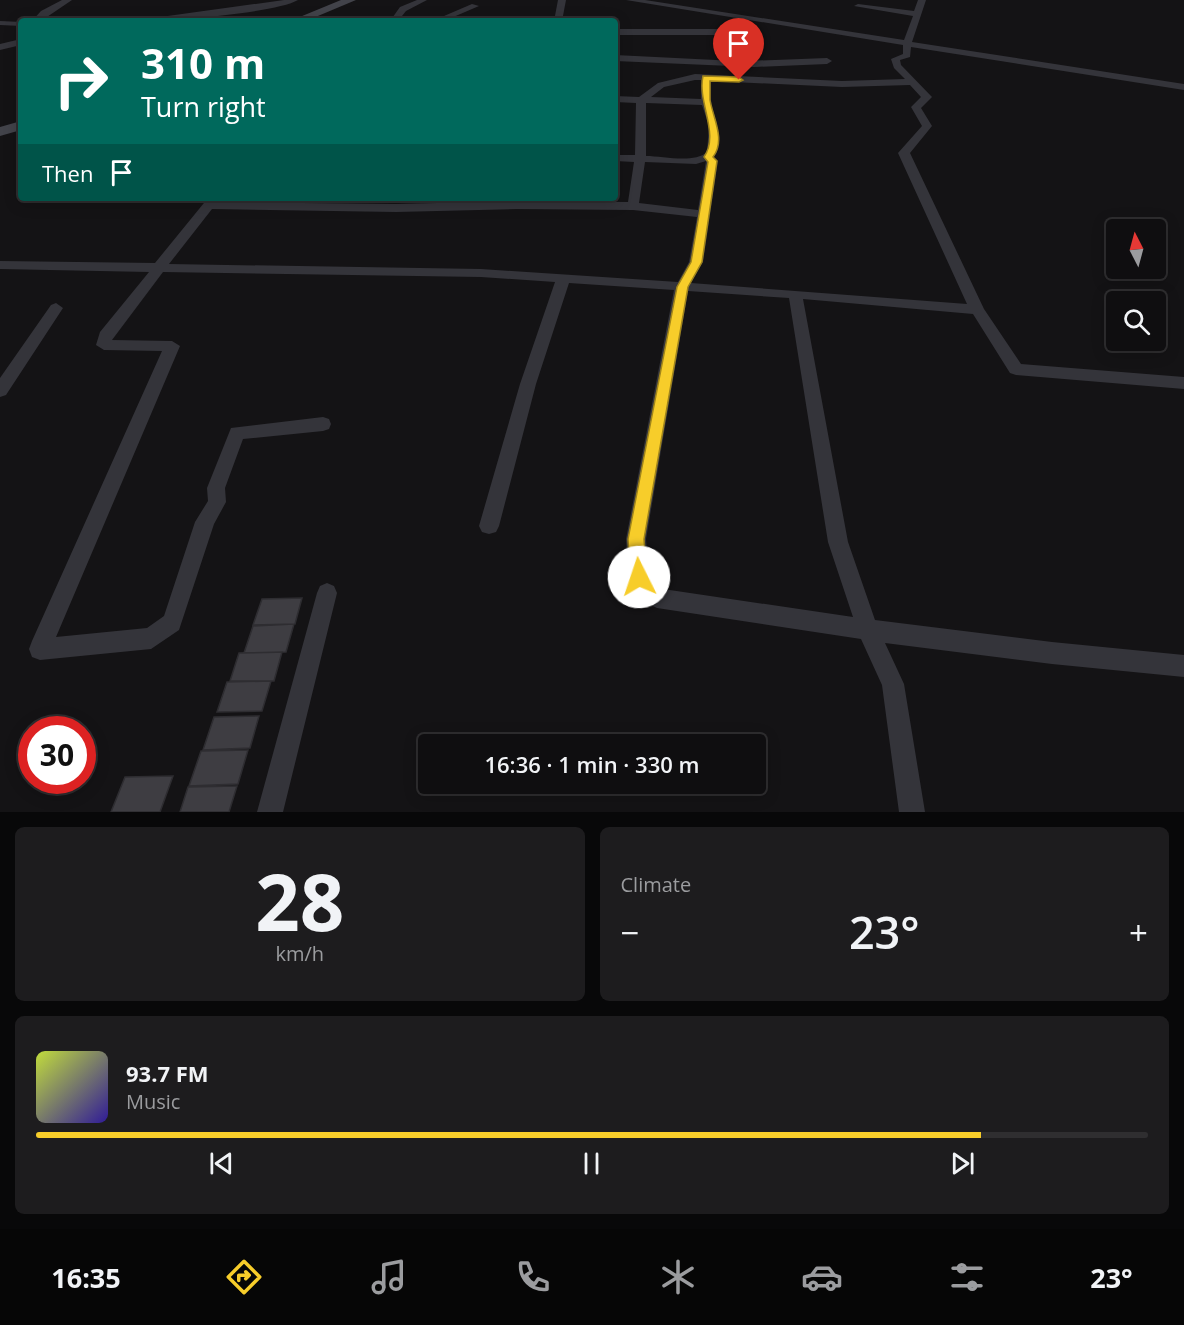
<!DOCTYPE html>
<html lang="en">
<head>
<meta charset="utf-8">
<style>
	:root { --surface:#0f0e10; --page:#1d1c1e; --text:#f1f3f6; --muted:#9b9c9f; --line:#2f2e30; --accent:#f7cd2a }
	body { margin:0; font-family:"Open Sans",sans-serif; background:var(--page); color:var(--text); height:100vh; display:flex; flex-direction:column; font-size:22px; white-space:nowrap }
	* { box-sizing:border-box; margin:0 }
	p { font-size:20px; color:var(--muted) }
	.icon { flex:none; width:33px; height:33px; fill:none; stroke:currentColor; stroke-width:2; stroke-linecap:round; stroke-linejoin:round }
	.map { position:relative; height:812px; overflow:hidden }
	.drawer { display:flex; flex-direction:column; gap:15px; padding:15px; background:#080809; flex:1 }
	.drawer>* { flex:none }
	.banner { position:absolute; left:18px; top:18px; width:600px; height:183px; border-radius:6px; box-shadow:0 3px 15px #0003,0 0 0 2px var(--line); background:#00695c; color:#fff; overflow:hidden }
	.needle { width:39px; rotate:354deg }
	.fabs { position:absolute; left:1106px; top:219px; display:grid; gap:12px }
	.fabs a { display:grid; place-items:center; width:60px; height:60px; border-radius:6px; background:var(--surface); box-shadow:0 3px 15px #0003,0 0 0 2px var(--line); font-size:30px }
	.speed { position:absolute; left:18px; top:716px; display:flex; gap:12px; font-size:30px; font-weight:700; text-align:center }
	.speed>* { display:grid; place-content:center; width:78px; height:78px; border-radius:50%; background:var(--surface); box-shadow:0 3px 15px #0003,0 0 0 2px var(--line); line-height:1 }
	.speed .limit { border:9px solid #d22; background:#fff; color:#111 }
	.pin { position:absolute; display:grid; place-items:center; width:51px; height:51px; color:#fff; margin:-62px -26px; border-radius:50% 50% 50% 0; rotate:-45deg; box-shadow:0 0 6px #0007 }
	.pin .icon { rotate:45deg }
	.me { position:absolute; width:66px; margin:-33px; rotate:356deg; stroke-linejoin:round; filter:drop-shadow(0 0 4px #0008) }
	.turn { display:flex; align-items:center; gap:21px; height:126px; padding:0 24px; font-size:27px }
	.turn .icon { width:78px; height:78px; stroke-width:2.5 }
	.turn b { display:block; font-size:42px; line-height:51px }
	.then { display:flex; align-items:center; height:57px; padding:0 24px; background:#0003; gap:12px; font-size:22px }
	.big { font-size:45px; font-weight:600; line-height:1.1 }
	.drawer .card { flex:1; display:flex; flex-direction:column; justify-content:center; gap:9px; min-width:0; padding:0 21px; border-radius:9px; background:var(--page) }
	.drawer .dial { align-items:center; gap:0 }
	.dial b { font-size:78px; line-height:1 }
	.song { display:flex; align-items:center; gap:18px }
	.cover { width:72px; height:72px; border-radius:9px; background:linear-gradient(135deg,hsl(70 70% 55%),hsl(250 70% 35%)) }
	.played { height:6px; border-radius:3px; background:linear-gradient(90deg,var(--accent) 85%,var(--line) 85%) }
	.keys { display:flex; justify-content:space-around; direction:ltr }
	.heat { display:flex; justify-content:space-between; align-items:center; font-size:33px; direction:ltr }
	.drawer .tiles { flex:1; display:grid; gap:15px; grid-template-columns:1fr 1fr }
	.card:last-child { grid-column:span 2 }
	.trip { position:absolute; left:418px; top:734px; width:348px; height:60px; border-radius:6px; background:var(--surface); box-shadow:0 3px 15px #0003,0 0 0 2px var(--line); font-weight:600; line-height:60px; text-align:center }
	.tab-bar { display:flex; height:96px; justify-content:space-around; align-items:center; background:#060606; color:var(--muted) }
	.tab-bar .icon { width:42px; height:42px }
	.tab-bar .on { color:var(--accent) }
	.tab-bar b { font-size:27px; color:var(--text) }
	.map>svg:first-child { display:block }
</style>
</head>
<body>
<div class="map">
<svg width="1184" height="812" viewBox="0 0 1184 812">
	<rect width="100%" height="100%" fill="#141315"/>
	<path fill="#3e3d42" stroke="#2e2d31" stroke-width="1.5" d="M 302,598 L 295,624 L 253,625 L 262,599 Z
		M 294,624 L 286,652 L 244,653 L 253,626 Z
		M 282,652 L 274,681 L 230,681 L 239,653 Z
		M 271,681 L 262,711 L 217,712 L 227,682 Z
		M 259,716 L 250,748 L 203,750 L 214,717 Z
		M 248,750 L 238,784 L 189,786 L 201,751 Z
		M 173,776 L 160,812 L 111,812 L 125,777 Z
		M 237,786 L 229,812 L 180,812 L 188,787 Z"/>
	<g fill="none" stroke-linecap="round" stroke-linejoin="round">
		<path fill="#34343a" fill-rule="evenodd" d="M 62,0 L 72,0 L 41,21 L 32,21 L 41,11 Z
			M 284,0 L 298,0 C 276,13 171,21 142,21 L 146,19 Z
			M 417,0 L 427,0 L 406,11 L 398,21 L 390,21 L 400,7 Z
			M 558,0 L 566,0 L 562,21 L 554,21 Z
			M 626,0 L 645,0 L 904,40 L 913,16 L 854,6 L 858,4 L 914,11 L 918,0 L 926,0 L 912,42 L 1184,84 L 1184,90 L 911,47 L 910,57 L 900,60 L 901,65 L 932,97 L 921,108 L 932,126 L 910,153 L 984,309 L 1021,364 L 1184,377 L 1184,389 L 1016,375 L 1010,373 L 973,314 L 803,299 L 848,542 L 875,620 L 1052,642 L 1184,655 L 1184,677 L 1052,664 L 885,643 L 904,684 L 925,812 L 899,812 L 882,685 L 861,639 L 657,608 C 628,596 628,565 626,539 L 674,290 L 569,283 L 536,384 L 499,526 L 496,532 L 489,534 L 482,532 L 479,526 L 520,384 L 555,282 L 481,277 L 163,272 L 112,340 L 172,341 L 180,346 L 56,637 L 147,628 L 164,616 L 195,522 L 208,501 L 207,488 L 231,428 L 323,417 L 329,419 L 331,424 L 329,429 L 323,431 L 243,439 L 225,488 L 226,502 L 214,524 L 179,630 L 151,649 L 40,660 L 32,657 L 29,649 L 32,641 L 162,351 L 104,350 L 96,345 L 100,332 L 149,272 L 0,269 L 0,261 L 155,263 L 208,198 L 220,198 L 217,202 L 396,204 L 516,201 L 628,202 L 634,162 L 615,161 L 615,155 L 635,155 L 636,103 L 615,102 L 615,96 L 639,97 L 658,83 L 695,74 L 842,81 L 905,79 L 894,68 L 891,59 L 903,54 L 903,45 ZM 695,80 L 701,80 L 701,99 L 651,97 L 664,87 ZM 711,81 L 842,87 L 910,85 L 921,97 L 911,107 L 922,126 L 898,153 L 967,304 L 691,283 L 703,262 L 718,161 L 714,157 C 727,139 713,118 711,100 C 710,94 711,87 711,81 ZM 646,103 L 702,105 L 709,126 L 707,152 C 694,164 663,156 646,156 ZM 706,161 L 698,210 L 639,203 L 645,162 L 696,164 ZM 212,209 L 396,212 L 516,209 L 633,210 L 697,217 L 689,262 L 678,282 L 481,269 L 169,264 ZM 688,291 L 789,298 L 828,542 L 853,617 L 663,589 L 649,573 L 646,539 Z
			M 472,4 L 479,6 L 444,21 L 437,19 Z
			M 0,21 L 21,22 L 21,26 L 0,25 Z
			M 733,21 L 737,23 L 744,45 L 745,61 L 827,58 L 832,61 L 827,64 L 754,67 L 615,61 L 615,55 L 736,61 L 732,35 L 615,35 L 615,29 L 731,29 L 729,23 Z
			M 21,39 L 21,45 L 0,50 L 0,44 Z
			M 56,303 L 63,308 L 6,395 L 0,397 L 0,378 L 51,305 Z
			M 327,583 L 334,586 L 337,593 L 283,812 L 257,812 L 317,593 L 320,586 Z"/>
		<path fill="#42434a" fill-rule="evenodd" d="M 341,0 L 356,0 L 306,21 L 290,21 Z
			M 21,121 L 21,130 L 0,136 L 0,127 Z"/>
	</g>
	<path fill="#f7cd2a" stroke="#a1851b" stroke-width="1.5" d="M 703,76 L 739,77 L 743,80 L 739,82 L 710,81 C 710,87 710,94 710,100 C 713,118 726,140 713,157 L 717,161 L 702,262 L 688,287 L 644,539 L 647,577 L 645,583 L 639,585 L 633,583 L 630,577 L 628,539 L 677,287 L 691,262 L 708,162 L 704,157 C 720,134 697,102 703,76 Z"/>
</svg>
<div class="fabs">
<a><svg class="needle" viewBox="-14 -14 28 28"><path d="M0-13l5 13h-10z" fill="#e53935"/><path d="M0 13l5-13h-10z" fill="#9b9c9f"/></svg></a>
<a><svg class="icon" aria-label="search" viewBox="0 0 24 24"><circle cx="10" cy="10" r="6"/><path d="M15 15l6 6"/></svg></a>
</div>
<div class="speed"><div class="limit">30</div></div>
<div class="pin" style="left:739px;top:80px;background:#d93025"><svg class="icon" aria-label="arrive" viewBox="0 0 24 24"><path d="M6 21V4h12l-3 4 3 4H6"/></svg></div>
<svg class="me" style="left:639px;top:577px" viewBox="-20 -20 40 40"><circle r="19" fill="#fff"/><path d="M0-13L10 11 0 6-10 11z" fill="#f7cd2a"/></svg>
<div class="trip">16:36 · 1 min · 330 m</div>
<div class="banner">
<div class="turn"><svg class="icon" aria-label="right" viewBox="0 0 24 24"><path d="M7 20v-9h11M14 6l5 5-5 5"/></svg><div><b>310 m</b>Turn right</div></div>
<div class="then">Then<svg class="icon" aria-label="arrive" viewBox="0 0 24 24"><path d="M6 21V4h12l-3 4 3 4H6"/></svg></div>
</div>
</div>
<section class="drawer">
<div class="tiles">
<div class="card dial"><b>28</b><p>km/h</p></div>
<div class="card"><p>Climate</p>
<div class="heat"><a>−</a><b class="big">23°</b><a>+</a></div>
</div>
<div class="card">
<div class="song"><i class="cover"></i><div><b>93.7 FM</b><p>Music</p></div></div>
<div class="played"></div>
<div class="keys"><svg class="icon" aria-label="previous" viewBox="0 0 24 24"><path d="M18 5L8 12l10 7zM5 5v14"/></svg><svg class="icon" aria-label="pause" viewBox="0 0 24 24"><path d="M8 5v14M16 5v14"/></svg><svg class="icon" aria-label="next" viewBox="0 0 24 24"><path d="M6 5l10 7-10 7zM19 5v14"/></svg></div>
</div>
</div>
</section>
<nav class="tab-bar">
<b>16:35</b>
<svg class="icon on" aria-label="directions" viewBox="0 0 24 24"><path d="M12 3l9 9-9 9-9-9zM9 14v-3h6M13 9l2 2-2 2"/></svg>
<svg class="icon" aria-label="music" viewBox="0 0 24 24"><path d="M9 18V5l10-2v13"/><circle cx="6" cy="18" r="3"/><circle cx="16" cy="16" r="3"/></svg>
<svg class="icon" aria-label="phone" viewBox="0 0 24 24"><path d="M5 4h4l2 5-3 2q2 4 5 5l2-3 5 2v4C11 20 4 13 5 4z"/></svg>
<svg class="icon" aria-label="climate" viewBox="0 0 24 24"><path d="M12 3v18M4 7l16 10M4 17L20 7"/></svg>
<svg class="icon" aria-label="car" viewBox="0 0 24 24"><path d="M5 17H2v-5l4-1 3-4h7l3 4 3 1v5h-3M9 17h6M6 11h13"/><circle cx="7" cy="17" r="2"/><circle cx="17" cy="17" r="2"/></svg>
<svg class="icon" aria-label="filters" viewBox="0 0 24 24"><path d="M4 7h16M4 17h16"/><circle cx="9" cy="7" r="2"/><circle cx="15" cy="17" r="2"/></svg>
<b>23°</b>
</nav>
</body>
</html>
